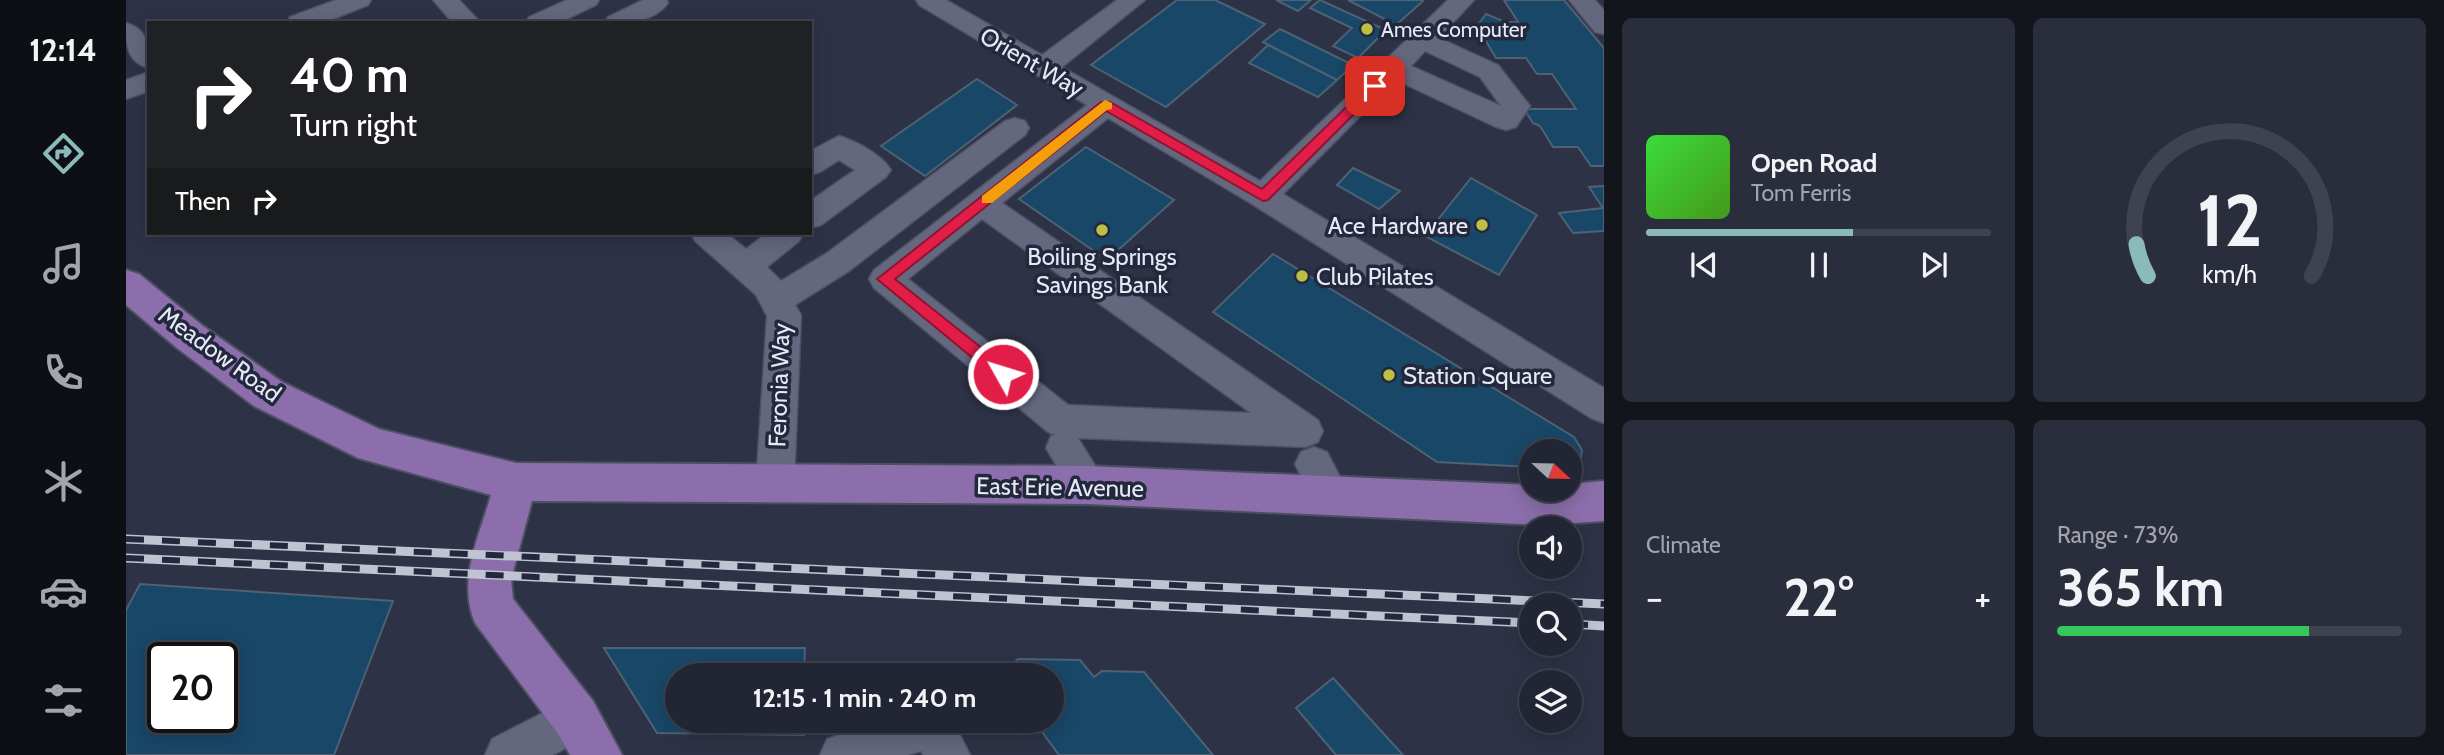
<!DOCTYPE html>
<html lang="en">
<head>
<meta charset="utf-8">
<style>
	:root { --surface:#222634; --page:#2a2e3c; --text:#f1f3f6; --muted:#a2a5ac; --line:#3f434f; --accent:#8bbbb9 }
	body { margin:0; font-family:Cabin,sans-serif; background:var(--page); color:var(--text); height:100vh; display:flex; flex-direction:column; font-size:26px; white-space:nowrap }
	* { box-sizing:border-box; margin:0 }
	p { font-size:23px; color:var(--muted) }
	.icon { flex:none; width:38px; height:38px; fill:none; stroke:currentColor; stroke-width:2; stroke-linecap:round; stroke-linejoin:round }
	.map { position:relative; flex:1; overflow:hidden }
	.drawer { display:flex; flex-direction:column; gap:18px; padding:18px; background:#13151d; width:840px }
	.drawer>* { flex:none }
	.hud { position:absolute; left:21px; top:21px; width:665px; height:214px; border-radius:0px; box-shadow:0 4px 18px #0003,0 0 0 2px var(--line); background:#202124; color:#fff; overflow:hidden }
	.needle { width:46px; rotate:112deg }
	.buttons { position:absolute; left:1393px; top:439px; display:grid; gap:14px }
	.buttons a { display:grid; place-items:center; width:63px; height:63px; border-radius:50%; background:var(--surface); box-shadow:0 4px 18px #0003,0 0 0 2px var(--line); font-size:35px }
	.speed { position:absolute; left:21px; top:642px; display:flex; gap:14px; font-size:35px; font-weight:700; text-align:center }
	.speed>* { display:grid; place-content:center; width:91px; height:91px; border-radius:50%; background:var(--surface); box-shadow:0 4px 18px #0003,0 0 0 2px var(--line); line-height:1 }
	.speed .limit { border:4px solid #111; border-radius:10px; background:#fff; color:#111 }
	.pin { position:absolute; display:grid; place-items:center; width:60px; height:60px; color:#fff; margin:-30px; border-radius:14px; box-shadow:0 4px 10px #0006 }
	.me { position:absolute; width:77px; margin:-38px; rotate:309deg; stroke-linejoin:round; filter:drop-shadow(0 0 5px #0008) }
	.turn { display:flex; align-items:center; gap:24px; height:147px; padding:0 28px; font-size:32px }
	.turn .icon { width:91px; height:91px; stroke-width:2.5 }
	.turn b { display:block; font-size:49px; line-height:60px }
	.then { display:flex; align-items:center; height:66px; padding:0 28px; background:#0003; gap:14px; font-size:26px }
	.big { font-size:52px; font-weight:700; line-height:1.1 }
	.drawer .tile { flex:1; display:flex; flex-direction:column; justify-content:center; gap:10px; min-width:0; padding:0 24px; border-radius:10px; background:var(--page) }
	.drawer .dial { align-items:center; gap:0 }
	.dial svg { height:182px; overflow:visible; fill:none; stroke:var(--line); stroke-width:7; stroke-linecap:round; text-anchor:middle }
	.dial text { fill:var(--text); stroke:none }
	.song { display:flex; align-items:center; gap:21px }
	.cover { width:84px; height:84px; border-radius:10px; background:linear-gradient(135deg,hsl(120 70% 55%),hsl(100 70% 35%)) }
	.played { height:7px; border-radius:4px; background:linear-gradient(90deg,var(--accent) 60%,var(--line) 60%) }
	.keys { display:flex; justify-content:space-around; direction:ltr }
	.heat { display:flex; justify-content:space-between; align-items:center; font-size:38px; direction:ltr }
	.charge { height:10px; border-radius:5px; background:linear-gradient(90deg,#34c759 73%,var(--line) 0) }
	.drawer .tiles { flex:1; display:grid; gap:18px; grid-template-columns:repeat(2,1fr) }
	.trip { position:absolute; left:539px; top:663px; width:399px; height:70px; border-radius:35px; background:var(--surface); box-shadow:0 4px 18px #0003,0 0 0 2px var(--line); font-weight:700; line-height:70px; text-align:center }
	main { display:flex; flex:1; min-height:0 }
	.tabs { display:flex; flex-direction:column; width:126px; justify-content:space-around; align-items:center; background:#0e0f15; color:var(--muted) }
	.tabs .icon { width:49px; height:49px }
	.tabs .current { color:var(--accent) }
	.tabs b { font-size:32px; color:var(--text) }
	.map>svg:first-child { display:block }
</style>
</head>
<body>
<main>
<nav class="tabs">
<b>12:14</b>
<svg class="icon current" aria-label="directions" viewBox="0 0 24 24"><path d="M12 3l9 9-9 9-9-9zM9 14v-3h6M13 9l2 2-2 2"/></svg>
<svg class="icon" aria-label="music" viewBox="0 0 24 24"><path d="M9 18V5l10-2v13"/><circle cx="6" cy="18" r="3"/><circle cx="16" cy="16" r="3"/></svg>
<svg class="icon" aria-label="phone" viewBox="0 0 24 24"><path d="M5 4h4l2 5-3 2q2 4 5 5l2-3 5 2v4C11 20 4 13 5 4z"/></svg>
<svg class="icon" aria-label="climate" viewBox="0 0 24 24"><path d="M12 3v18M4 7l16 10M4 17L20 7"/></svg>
<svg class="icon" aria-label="car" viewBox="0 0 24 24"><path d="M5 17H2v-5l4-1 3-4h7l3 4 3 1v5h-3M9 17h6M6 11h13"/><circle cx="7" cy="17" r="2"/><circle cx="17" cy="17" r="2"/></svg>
<svg class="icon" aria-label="filters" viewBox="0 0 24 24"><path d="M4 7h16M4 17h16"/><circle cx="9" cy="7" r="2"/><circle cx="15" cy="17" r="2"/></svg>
</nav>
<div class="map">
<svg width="1478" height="755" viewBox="0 0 1478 755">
	<rect width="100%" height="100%" fill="#2e3246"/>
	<path fill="#194768" stroke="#4d6273" stroke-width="2" fill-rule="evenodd" d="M 1051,0 L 1089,0 L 1139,24 L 1040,107 L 965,65 Z
		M 1150,0 L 1185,0 L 1172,11 Z
		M 1194,0 L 1260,30 L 1232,58 L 1207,46 L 1226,28 L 1184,8 Z
		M 1222,0 L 1296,0 L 1297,1 L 1270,25 Z
		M 1438,0 L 1478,48 L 1478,166 L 1465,166 L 1452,147 L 1427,147 L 1414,126 L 1407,123 L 1398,109 L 1450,109 L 1426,74 L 1411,74 L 1400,58 L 1370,58 L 1351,26 L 1360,14 L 1379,22 L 1392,22 L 1378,0 Z
		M 1154,29 L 1227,65 L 1211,80 L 1137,42 Z
		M 1142,45 L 1211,80 L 1192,97 L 1123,63 Z
		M 851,79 L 891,105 L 799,176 L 755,146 Z
		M 960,147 L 1048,200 L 981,260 L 893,199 Z
		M 1227,168 L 1274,191 L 1253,209 L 1211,185 Z
		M 1345,178 L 1411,215 L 1373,275 L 1299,236 Z
		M 1478,186 L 1478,231 L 1447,233 L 1433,213 L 1477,208 L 1463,187 Z
		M 1147,254 L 1448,437 L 1456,450 L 1454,465 L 1444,468 L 1444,452 L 1405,452 L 1405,467 L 1311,462 L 1087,312 Z
		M 14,584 L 267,601 L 208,755 L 0,755 L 0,610 ZM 37,658 L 96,658 L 96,718 L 37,718 Z
		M 478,648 L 679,648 L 678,676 L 551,676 L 551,721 L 678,721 L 678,735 L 531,733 Z
		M 892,659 L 954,660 L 968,677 L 976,671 L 1018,672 L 1087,755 L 933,755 L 908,721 L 926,721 L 926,676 L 874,676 Z
		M 1207,678 L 1277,755 L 1210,755 L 1170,708 Z"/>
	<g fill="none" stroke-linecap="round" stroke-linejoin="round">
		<g stroke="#4c4f61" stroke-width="3">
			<path id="minor" d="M 210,0 L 245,0 L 242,5 L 197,23 L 160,23 L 164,17 Z
				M 307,0 L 333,0 L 355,23 L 327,23 Z
				M 441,0 L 473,0 L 470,5 L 433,23 L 399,23 L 403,17 Z
				M 517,0 L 541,0 L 542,3 C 528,23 500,23 478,23 L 482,17 Z
				M 790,0 L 820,0 L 916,55 L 991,0 L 1019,0 L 936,67 L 1134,181 L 1322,0 L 1348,0 L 1313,38 L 1372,65 L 1404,106 L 1390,127 L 1380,130 L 1370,127 L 1270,80 L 1157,194 L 1478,388 L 1478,423 L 1465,418 L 1126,204 L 982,118 L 876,203 L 1192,420 L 1197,431 L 1192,442 L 1179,447 L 952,438 L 981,485 L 975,497 L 962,502 L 949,497 L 920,448 L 925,436 L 929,435 L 922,432 L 748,288 L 743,279 L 748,270 L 961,105 L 793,5 ZM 1299,51 L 1354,77 L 1375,106 L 1285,66 ZM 856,219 L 1125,413 L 942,405 L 782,279 Z
				M 1443,0 L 1469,0 L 1478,10 L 1478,34 L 1469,32 Z
				M 0,23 C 23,29 23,49 23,68 C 0,62 0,43 0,23 Z
				M 23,72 L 23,91 L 0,99 L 0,80 Z
				M 889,118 L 899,121 L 903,128 L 899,135 L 723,271 L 669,305 L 675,315 L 668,485 L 662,497 L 649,502 L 636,497 L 630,485 L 641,316 L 630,295 L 569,241 L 565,233 L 600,233 L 620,249 L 641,233 L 677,233 L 673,241 L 641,267 L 655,281 L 701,253 L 879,121 Z
				M 713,136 C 730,141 756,155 765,170 L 760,177 L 695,225 L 684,228 L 684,201 L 729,170 L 713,160 L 694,172 L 684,175 L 684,151 Z
				M 1188,447 L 1201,452 L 1224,496 L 1219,509 L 1205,514 L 1191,509 L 1169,464 L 1175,452 Z
				M 450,696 L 466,702 L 472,718 L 466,734 L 427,755 L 359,755 L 366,739 Z
				M 751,721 L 827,721 L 844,755 L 797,755 L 795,751 L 782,755 L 694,755 L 701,739 Z"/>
		</g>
		<g stroke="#4c4f61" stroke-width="4">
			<path id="major" d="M 0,270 L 13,274 L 77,326 L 156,382 L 253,429 L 390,463 L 962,466 L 1405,485 L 1405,490 L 1444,490 L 1444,484 L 1478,481 L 1478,521 L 1419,525 L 962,504 L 406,501 L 385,579 L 387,599 L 467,701 L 496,755 L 444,755 L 433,735 L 349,623 C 331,580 353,537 365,495 L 232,458 L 128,406 L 51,348 L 0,305 Z"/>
		</g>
		<use href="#minor" fill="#64687f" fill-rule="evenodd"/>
		<use href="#major" fill="#8b6eab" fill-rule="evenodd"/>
		<g stroke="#c0c3d2" stroke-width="9">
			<path id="rail" d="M 0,539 L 1478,604
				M 0,558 L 1405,623
				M 1444,624 L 1478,626"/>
		</g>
		<use href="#rail" stroke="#24283c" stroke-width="6" stroke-dasharray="18" stroke-linecap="butt"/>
	</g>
	<path fill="#e11d48" stroke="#92132f" stroke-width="2" d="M 1249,82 L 1255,86 L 1253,89 L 1142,200 L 1137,201 L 980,111 L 769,279 L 882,369 L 885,374 L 882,378 L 871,378 L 751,279 L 975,102 L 984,102 L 1136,189 L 1244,84 Z"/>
	<path fill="#f59e0b" d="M 979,100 L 986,103 L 986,109 L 981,110 L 866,203 L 856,203 L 856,196 Z"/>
	<g fill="#bbc044" stroke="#24283c" stroke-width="2.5">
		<circle cx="1241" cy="29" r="7"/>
		<circle cx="1356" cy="225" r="7"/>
		<circle cx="976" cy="230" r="7"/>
		<circle cx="1176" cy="276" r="7"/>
		<circle cx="1263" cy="375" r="7"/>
	</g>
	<g text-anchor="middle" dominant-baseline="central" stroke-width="7" stroke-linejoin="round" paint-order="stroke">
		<g font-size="21" fill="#e6e9f7" stroke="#24283c" text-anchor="start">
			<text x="1255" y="29">Ames Computer</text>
		</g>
		<g font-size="24" fill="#e6e9f7" stroke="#24283c">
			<text transform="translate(906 62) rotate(30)">Orient Way</text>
			<text transform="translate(94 354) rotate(36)">Meadow Road</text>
			<text transform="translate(653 385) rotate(-88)">Feronia Way</text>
			<text transform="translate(934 487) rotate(1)">East Erie Avenue</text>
		</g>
		<g font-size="24" fill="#e6e9f7" stroke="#24283c" text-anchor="start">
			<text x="1342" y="225" text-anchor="end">Ace Hardware</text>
			<text x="976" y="256" text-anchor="middle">Boiling Springs<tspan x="976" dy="28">Savings Bank</tspan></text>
			<text x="1190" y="276">Club Pilates</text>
			<text x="1277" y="375">Station Square</text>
		</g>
	</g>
</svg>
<div class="buttons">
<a><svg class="needle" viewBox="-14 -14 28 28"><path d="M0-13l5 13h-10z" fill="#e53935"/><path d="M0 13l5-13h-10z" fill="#a2a5ac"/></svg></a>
<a><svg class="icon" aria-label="sound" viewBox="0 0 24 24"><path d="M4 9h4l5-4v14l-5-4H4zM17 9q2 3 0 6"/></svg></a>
<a><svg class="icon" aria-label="search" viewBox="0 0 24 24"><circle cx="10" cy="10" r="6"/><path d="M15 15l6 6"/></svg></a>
<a><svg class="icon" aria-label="layers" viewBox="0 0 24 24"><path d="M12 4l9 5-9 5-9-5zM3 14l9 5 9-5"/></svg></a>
</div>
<div class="speed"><div class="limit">20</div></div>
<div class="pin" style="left:1249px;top:86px;background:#d93025"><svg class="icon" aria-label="arrive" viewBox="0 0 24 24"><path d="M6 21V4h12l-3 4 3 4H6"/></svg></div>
<svg class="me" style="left:877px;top:374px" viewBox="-20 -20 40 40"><circle r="17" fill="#e11d48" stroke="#fff" stroke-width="3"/><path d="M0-11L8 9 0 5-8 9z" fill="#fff"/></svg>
<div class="trip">12:15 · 1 min · 240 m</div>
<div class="hud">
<div class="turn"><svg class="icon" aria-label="right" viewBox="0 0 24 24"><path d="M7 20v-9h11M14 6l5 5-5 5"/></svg><div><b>40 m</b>Turn right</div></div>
<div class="then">Then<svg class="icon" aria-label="right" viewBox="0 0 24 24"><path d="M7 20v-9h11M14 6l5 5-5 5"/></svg></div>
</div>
</div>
<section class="drawer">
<div class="tiles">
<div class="tile">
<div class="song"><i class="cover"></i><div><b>Open Road</b><p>Tom Ferris</p></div></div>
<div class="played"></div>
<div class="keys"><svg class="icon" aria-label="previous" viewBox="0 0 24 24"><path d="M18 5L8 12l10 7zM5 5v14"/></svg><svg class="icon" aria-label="pause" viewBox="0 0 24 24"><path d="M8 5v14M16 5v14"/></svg><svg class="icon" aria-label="next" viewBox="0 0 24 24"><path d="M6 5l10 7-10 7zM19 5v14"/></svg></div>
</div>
<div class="tile dial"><svg viewBox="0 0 100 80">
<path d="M14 69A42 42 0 1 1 86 69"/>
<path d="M14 69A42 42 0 0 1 9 55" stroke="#8bbbb9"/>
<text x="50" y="56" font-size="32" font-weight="700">12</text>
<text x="50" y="72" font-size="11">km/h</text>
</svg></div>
<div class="tile"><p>Climate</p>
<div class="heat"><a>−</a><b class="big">22°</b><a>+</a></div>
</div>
<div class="tile"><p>Range · 73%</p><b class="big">365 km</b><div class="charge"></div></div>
</div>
</section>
</main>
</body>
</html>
